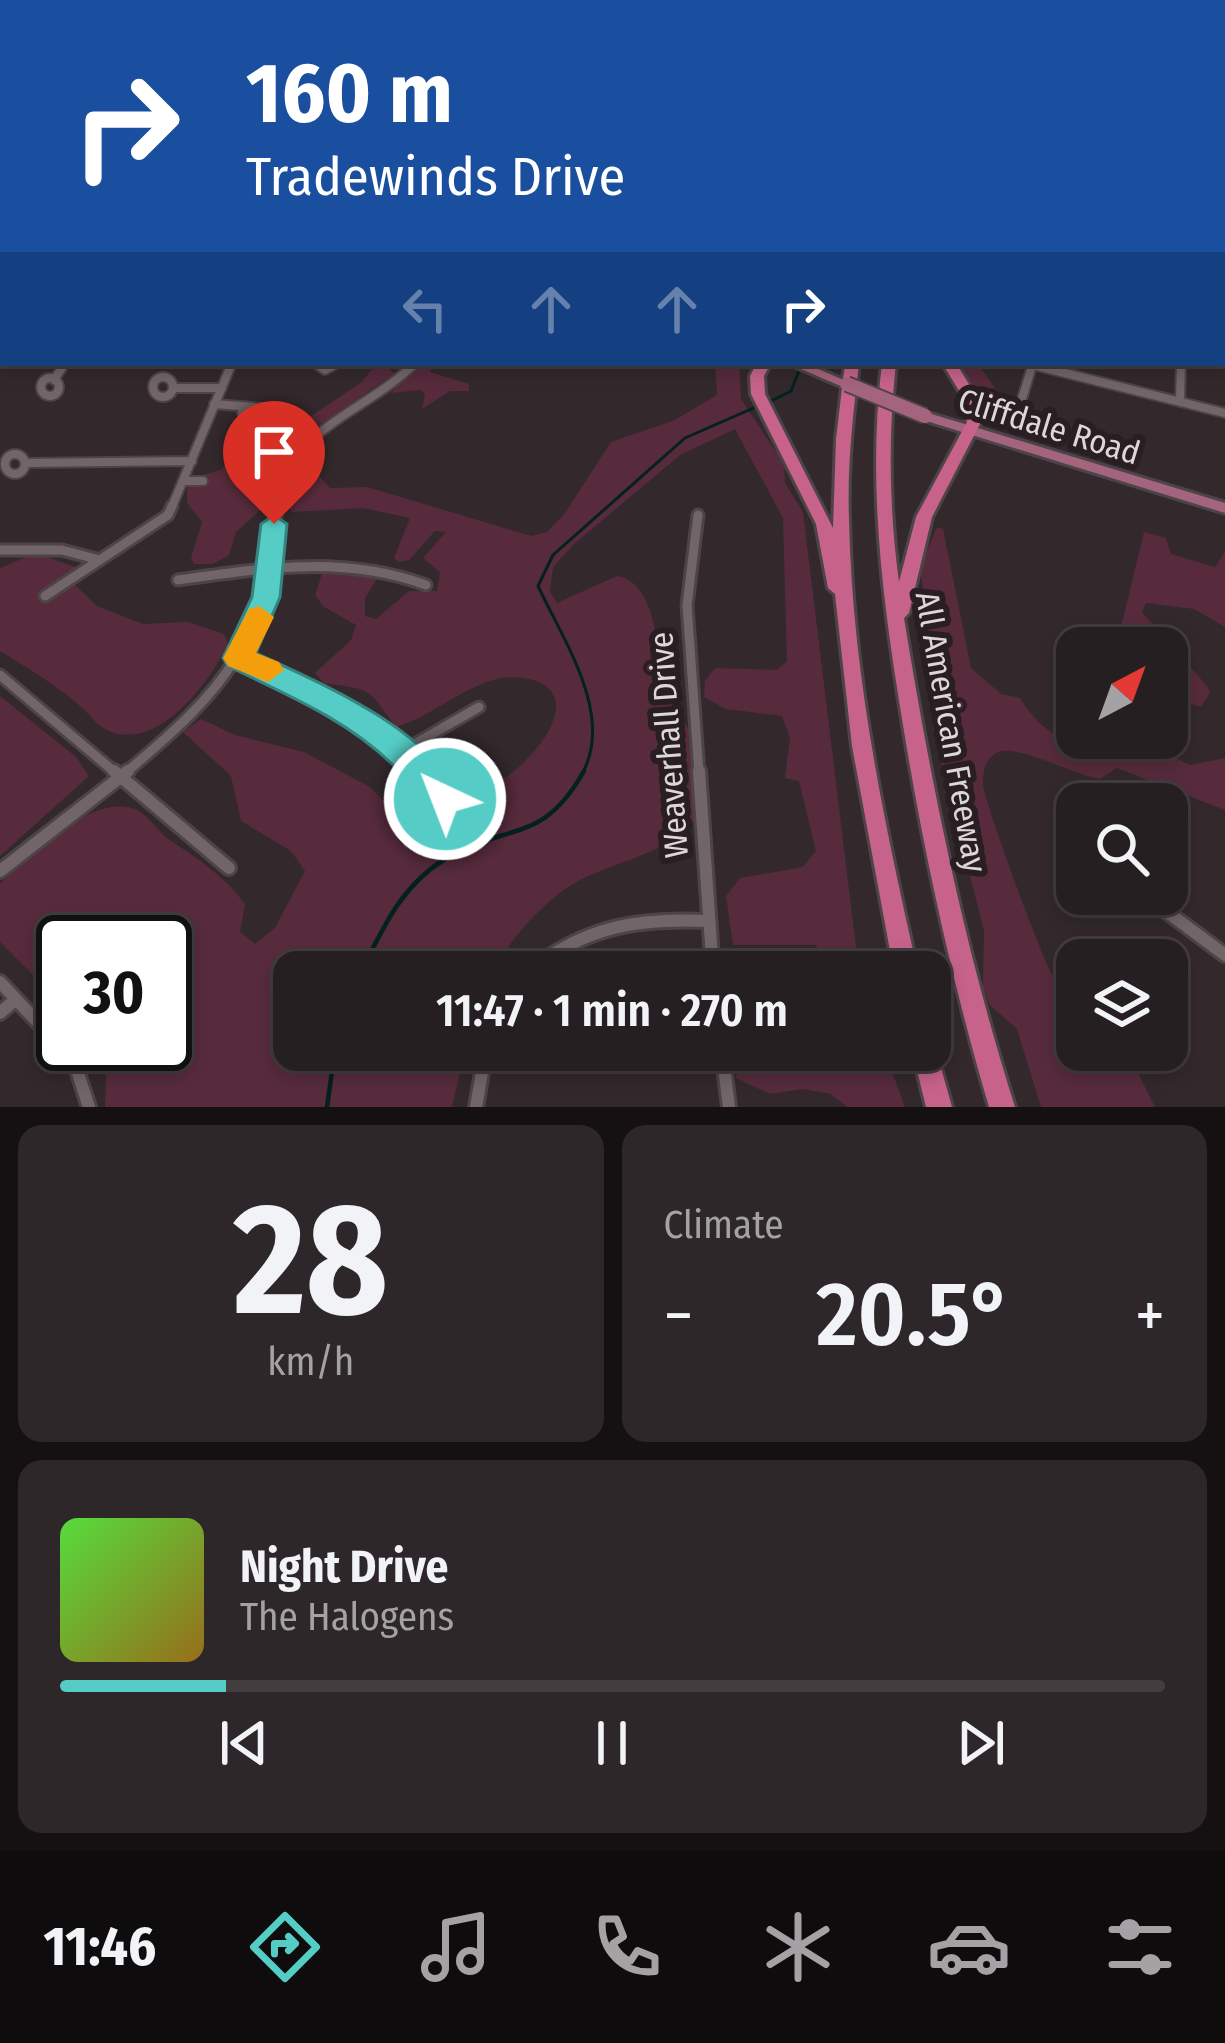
<!DOCTYPE html>
<html lang="en">
<head>
<meta charset="utf-8">
<style>
	:root { --surface:#261f21; --page:#2e272a; --text:#f1f3f6; --muted:#a4a2a5; --line:#423d3f; --accent:#55cdc6 }
	body { margin:0; font-family:"Fira Sans Condensed",sans-serif; background:var(--page); color:var(--text); height:100vh; display:flex; flex-direction:column; font-size:45px; white-space:nowrap }
	* { box-sizing:border-box; margin:0 }
	p { font-size:39px; color:var(--muted) }
	.icon { flex:none; width:66px; height:66px; fill:none; stroke:currentColor; stroke-width:2; stroke-linecap:round; stroke-linejoin:round }
	.map { position:relative; height:1107px; overflow:hidden }
	.sheet { display:flex; flex-direction:column; gap:18px; padding:18px; background:#151112; flex:1 }
	.sheet>* { flex:none }
	.banner { position:absolute; left:0px; top:0px; width:1227px; height:366px; box-shadow:0 6px 18px #0003,0 0 0 3px var(--line); background:#1a4fa0; color:#fff; overflow:hidden }
	.needle { width:78px; rotate:41deg }
	.buttons { position:absolute; left:1056px; top:627px; display:grid; gap:24px }
	.buttons a { display:grid; place-items:center; width:132px; height:132px; border-radius:24px; background:var(--surface); box-shadow:0 6px 18px #0003,0 0 0 3px var(--line); font-size:60px }
	.speed { position:absolute; left:36px; top:915px; display:flex; gap:24px; font-size:60px; font-weight:700; text-align:center }
	.speed>* { display:grid; place-content:center; width:156px; height:156px; border-radius:50%; background:var(--surface); box-shadow:0 6px 18px #0003,0 0 0 3px var(--line); line-height:1 }
	.speed .limit { border:6px solid #111; border-radius:18px; background:#fff; color:#111 }
	.pin { position:absolute; display:grid; place-items:center; width:102px; height:102px; color:#fff; margin:-123px -51px; border-radius:50% 50% 50% 0; rotate:-45deg; box-shadow:0 0 12px #0007 }
	.pin .icon { rotate:45deg }
	.me { position:absolute; width:132px; margin:-66px; rotate:317deg; stroke-linejoin:round; filter:drop-shadow(0 0 9px #0008) }
	.turn { display:flex; align-items:center; gap:42px; height:252px; padding:0 48px; font-size:54px }
	.turn .icon { width:156px; height:156px; stroke-width:2.5 }
	.turn b { display:block; font-size:84px; line-height:102px }
	.lanes { display:flex; align-items:center; height:114px; padding:0 48px; background:#0003; justify-content:center; gap:60px; direction:ltr }
	.lanes .off { opacity:.35 }
	.big { font-size:90px; font-weight:600; line-height:1.1 }
	.sheet .tile { flex:1; display:flex; flex-direction:column; justify-content:center; gap:18px; min-width:0; padding:0 42px; border-radius:24px; background:var(--page) }
	.sheet .dial { align-items:center; gap:0 }
	.dial b { font-size:156px; line-height:1 }
	.song { display:flex; align-items:center; gap:36px }
	.cover { width:144px; height:144px; border-radius:18px; background:linear-gradient(135deg,hsl(110 70% 55%),hsl(40 70% 35%)) }
	.played { height:12px; border-radius:6px; background:linear-gradient(90deg,var(--accent) 15%,var(--line) 15%) }
	.keys { display:flex; justify-content:space-around; direction:ltr }
	.heat { display:flex; justify-content:space-between; align-items:center; font-size:66px; direction:ltr }
	.sheet .tiles { flex:1; display:grid; gap:18px; grid-template-columns:1fr 1fr }
	.tile:last-child { grid-column:span 2 }
	.trip { position:absolute; left:273px; top:951px; width:678px; height:120px; border-radius:24px; background:var(--surface); box-shadow:0 6px 18px #0003,0 0 0 3px var(--line); font-weight:600; line-height:120px; text-align:center }
	.tabs { display:flex; height:192px; justify-content:space-around; align-items:center; background:#0f0c0d; color:var(--muted) }
	.tabs .icon { width:84px; height:84px }
	.tabs .on { color:var(--accent) }
	.tabs b { font-size:54px; color:var(--text) }
	.map>svg:first-child { display:block }
</style>
</head>
<body>
<div class="map">
<svg width="1225" height="1107" viewBox="0 0 1225 1107">
	<rect width="100%" height="100%" fill="#33292c"/>
	<path fill="#572b3c" d="M 417,363 L 433,363 L 430,372 L 469,384 L 469,391 L 450,391 L 422,409 L 425,394 L 420,390 L 391,393 Z
		M 715,363 L 739,364 L 741,399 L 784,464 L 785,483 L 803,512 L 859,972 L 826,972 L 816,945 L 733,945 L 726,896 L 740,878 L 803,867 L 816,851 L 799,781 L 785,778 L 790,738 L 782,716 L 726,709 L 704,697 L 705,681 L 715,668 L 777,670 L 787,661 L 783,518 L 735,429 L 680,455 L 574,544 L 553,567 L 550,592 L 557,603 L 617,576 C 649,581 653,624 660,650 C 664,667 667,687 674,703 C 682,722 699,740 703,760 C 720,853 628,851 573,884 C 544,901 507,942 493,972 L 294,972 L 294,1050 L 465,1050 L 452,1107 L 105,1107 L 106,1077 L 97,1044 L 165,1044 L 165,942 L 63,942 L 63,988 L 33,975 L 0,942 L 0,884 C 28,855 89,796 132,808 C 147,812 155,829 167,838 C 196,858 224,875 245,904 L 240,932 L 255,944 L 275,928 L 305,871 L 291,851 L 241,821 L 231,776 L 183,732 L 201,719 L 235,735 L 304,752 L 370,787 L 387,804 L 442,778 C 458,783 478,790 496,783 C 525,770 591,698 533,680 C 482,665 441,715 396,727 C 367,687 373,690 324,683 L 315,673 L 351,640 L 356,625 L 324,607 L 315,595 L 323,571 L 381,572 L 365,598 L 365,616 L 376,619 L 409,591 L 437,591 L 440,572 L 423,558 L 446,532 L 435,531 L 409,560 L 399,562 L 394,558 L 410,518 L 363,508 L 292,512 L 284,499 L 294,463 L 306,461 L 330,488 L 367,487 L 531,536 L 547,532 L 565,513 L 611,442 L 673,421 L 717,395 Z
		M 960,363 L 977,363 L 995,388 L 1008,423 L 1063,447 L 993,424 Z
		M 385,364 L 394,374 L 291,444 L 276,462 L 265,506 L 236,532 L 229,555 L 213,564 L 194,564 L 191,558 L 202,522 L 187,503 L 187,488 L 195,477 L 221,470 L 236,452 L 290,430 L 362,382 L 375,365 Z
		M 937,527 L 943,529 L 971,668 L 1001,694 L 1020,698 C 1059,760 1081,729 1138,738 C 1153,740 1174,758 1190,765 L 1225,758 L 1225,810 L 1117,768 L 1100,779 C 1073,775 1015,742 996,753 C 984,760 983,773 983,785 C 984,800 1044,966 1053,975 C 1059,981 1070,985 1077,990 L 1077,1050 L 1146,1050 L 1136,1069 L 1155,1107 L 1041,1107 L 1017,1029 L 990,1005 L 983,987 L 984,931 L 932,726 L 939,708 L 920,567 Z
		M 1144,532 L 1166,538 L 1171,554 L 1215,567 L 1225,552 L 1225,627 L 1194,609 L 1146,603 L 1142,612 L 1207,686 L 1210,693 L 1201,707 L 1167,697 L 1167,648 L 1116,648 Z
		M 36,553 L 78,568 L 74,584 L 97,606 L 143,624 L 188,622 L 224,634 L 228,644 C 210,682 157,754 107,730 C 96,725 88,712 79,705 C 56,685 26,667 0,651 L 0,568 Z
		M 0,696 L 76,757 L 89,776 L 0,856 Z
		M 741,1050 L 884,1050 L 905,1107 L 847,1107 L 831,1094 L 803,1089 L 770,1094 L 736,1078 Z"/>
	<g fill="none" stroke-linecap="round" stroke-linejoin="round">
		<path stroke="#032120" stroke-width="3" d="M 818,0 L 823,3
			M 767,403 L 791,391 L 802,363
			M 582,774 C 615,715 563,640 538,586 L 553,555 L 685,438 L 758,406"/>
		<path stroke="#032120" stroke-width="4.5" d="M 361,972 C 383,928 401,886 445,859 C 506,822 542,846 584,771
			M 327,1107 L 335,1050"/>
	</g>
	<path fill="#7e4058" stroke="#582d3e" stroke-width="3" d="M 921,0 L 970,0 L 972,3 L 923,3 Z"/>
	<g fill="none" stroke-linecap="round" stroke-linejoin="round">
		<g stroke="#4d4447" stroke-width="12">
			<path id="minor-far2" d="M 315,363 L 325,370 L 338,363
				M 1033,365 L 1225,413
				M153 387a10 10 0 1 1 20 0a10 10 0 1 1-20 0Z
				M41 387a9 9 0 1 1 18 0a9 9 0 1 1-18 0Z
				M 54,380 L 65,363
				M 176,388 L 222,388
				M 1180,402 L 1181,363
				M 214,404 L 264,408 L 249,416 L 242,413 L 244,407
				M 1017,415 L 1033,363
				M5 464a10 10 0 1 1 20 0a10 10 0 1 1-20 0Z
				M 28,463 L 192,461
				M 184,481 L 203,481
				M 171,509 L 232,363
				M 276,509 C 283,430 366,413 415,363"/>
		</g>
		<g stroke="#4d4447" stroke-width="15">
			<path id="minor-far1" d="M 698,515 L 687,605 L 699,774
				M 0,550 L 62,550 L 100,560
				M 178,580 C 263,568 343,555 426,585
				M 45,596 L 168,515 L 172,506
				M 239,658 L 350,716 L 421,774
				M 0,675 L 117,774
				M 401,752 L 479,707
				M 124,774 C 228,687 266,643 277,506"/>
		</g>
		<g stroke="#4d4447" stroke-width="18">
			<path id="minor" d="M 114,771 L 229,868
				M 418,771 L 445,799
				M 699,771 L 713,972
				M 0,871 L 128,771
				M 1143,894 L 1225,955
				M 528,972 C 584,927 636,918 707,921
				M 0,982 L 74,1061 L 89,1107
				M 0,1013 L 16,999
				M 722,1050 L 729,1107
				M 476,1107 L 486,1050"/>
		</g>
		<g stroke="#4d4447" stroke-width="9">
			<path id="tertiary" d="M 295,0 L 299,3"/>
		</g>
		<g stroke="#4d4447" stroke-width="10">
			<path id="secondary" d="M 501,3 L 515,0
				M 529,3 L 544,0"/>
		</g>
		<g stroke="#4d4447" stroke-width="6">
			<path id="primary" d="M 1138,0 L 1150,0 L 1156,3 L 1144,3 Z
				M 0,17 L 3,18 L 3,23 L 0,22 Z
				M 1224,25 L 1225,25 L 1225,30 L 1224,30 Z
				M 787,363 L 804,363 L 853,384 L 847,388 L 843,387 Z
				M 925,412 L 1225,503 L 1225,513 L 920,419 L 918,416 Z"/>
		</g>
		<g stroke="#4d4447" stroke-width="6">
			<path id="motorway" d="M 1003,0 L 1011,0 L 1012,3 L 1004,3 Z
				M 1094,0 L 1103,0 L 1100,3 L 1091,3 Z
				M 1121,0 L 1130,0 L 1127,3 L 1118,3 Z
				M 1224,9 L 1225,9 L 1225,13 L 1224,13 Z
				M 757,363 L 771,363 L 764,376 L 765,394 L 833,528 L 836,439 L 845,363 L 859,363 C 853,415 847,466 849,519 C 852,672 884,823 918,972 L 894,972 L 852,746 L 835,594 L 828,588 L 816,524 L 751,394 L 750,376 Z
				M 882,363 L 896,363 C 888,436 889,509 899,582 L 916,517 L 967,422 L 961,394 L 942,363 L 956,363 L 975,394 L 981,422 L 932,517 L 909,613 L 904,618 C 931,784 964,947 1015,1107 L 989,1107 C 952,982 924,854 903,725 C 883,604 867,485 882,363 Z
				M 930,1040 L 936,1050 L 952,1107 L 926,1107 L 912,1050 L 930,1050 Z"/>
		</g>
		<use href="#minor-far2" stroke="#726569" stroke-width="8"/>
		<use href="#minor-far1" stroke="#726569" stroke-width="9"/>
		<use href="#minor" stroke="#726569" stroke-width="12"/>
		<use href="#tertiary" stroke="#726569" stroke-width="6"/>
		<use href="#secondary" stroke="#8c6473" stroke-width="8"/>
		<use href="#primary" fill="#a5647d" fill-rule="evenodd"/>
		<use href="#motorway" fill="#c7638b" fill-rule="evenodd"/>
		<path stroke="#b1a9ab" stroke-width="3" stroke-dasharray="10 10" stroke-linecap="butt" d="M 0,366 L 3,361"/>
		<g stroke="#4d4447" stroke-width="18" stroke-linecap="butt">
			<path id="primary-bridge" d="M 847,384 L 925,416"/>
		</g>
		<use href="#primary-bridge" stroke="#a5647d" stroke-width="14"/>
	</g>
	<path fill="#55cdc6" stroke="#378581" stroke-width="3" d="M 274,515 L 287,524 L 280,597 L 256,653 C 322,684 428,728 462,799 L 457,809 C 428,820 410,782 392,764 C 346,719 285,694 228,666 L 223,658 L 252,597 L 261,524 Z"/>
	<path fill="#f59e0b" d="M 259,606 L 274,617 L 256,653 L 279,662 L 284,670 L 268,682 L 228,666 L 223,658 L 249,609 Z"/>
	<g text-anchor="middle" dominant-baseline="central" stroke-width="12" stroke-linejoin="round" paint-order="stroke">
		<g font-size="33" fill="#ded7d9" stroke="#291f22">
			<text transform="translate(1049 427) rotate(17)">Cliffdale Road</text>
			<text transform="translate(951 732) rotate(80)">All American Freeway</text>
			<text transform="translate(669 745) rotate(-94)">Weaverhall Drive</text>
		</g>
	</g>
</svg>
<div class="buttons">
<a><svg class="needle" viewBox="-14 -14 28 28"><path d="M0-13l5 13h-10z" fill="#e53935"/><path d="M0 13l5-13h-10z" fill="#a4a2a5"/></svg></a>
<a><svg class="icon" aria-label="search" viewBox="0 0 24 24"><circle cx="10" cy="10" r="6"/><path d="M15 15l6 6"/></svg></a>
<a><svg class="icon" aria-label="layers" viewBox="0 0 24 24"><path d="M12 4l9 5-9 5-9-5zM3 14l9 5 9-5"/></svg></a>
</div>
<div class="speed"><div class="limit">30</div></div>
<div class="pin" style="left:274px;top:524px;background:#d93025"><svg class="icon" aria-label="arrive" viewBox="0 0 24 24"><path d="M6 21V4h12l-3 4 3 4H6"/></svg></div>
<svg class="me" style="left:445px;top:799px" viewBox="-20 -20 40 40"><circle r="17" fill="#55cdc6" stroke="#fff" stroke-width="3"/><path d="M0-11L8 9 0 5-8 9z" fill="#fff"/></svg>
<div class="trip">11:47 · 1 min · 270 m</div>
<div class="banner">
<div class="turn"><svg class="icon" aria-label="right" viewBox="0 0 24 24"><path d="M7 20v-9h11M14 6l5 5-5 5"/></svg><div><b>160 m</b>Tradewinds Drive</div></div>
<div class="lanes"><svg class="icon off" aria-label="left" viewBox="0 0 24 24"><path d="M17 20v-9H6M10 6l-5 5 5 5"/></svg><svg class="icon off" aria-label="ahead" viewBox="0 0 24 24"><path d="M12 20V5M6 11l6-6 6 6"/></svg><svg class="icon off" aria-label="ahead" viewBox="0 0 24 24"><path d="M12 20V5M6 11l6-6 6 6"/></svg><svg class="icon" aria-label="right" viewBox="0 0 24 24"><path d="M7 20v-9h11M14 6l5 5-5 5"/></svg></div>
</div>
</div>
<section class="sheet">
<div class="tiles">
<div class="tile dial"><b>28</b><p>km/h</p></div>
<div class="tile"><p>Climate</p>
<div class="heat"><a>−</a><b class="big">20.5°</b><a>+</a></div>
</div>
<div class="tile">
<div class="song"><i class="cover"></i><div><b>Night Drive</b><p>The Halogens</p></div></div>
<div class="played"></div>
<div class="keys"><svg class="icon" aria-label="previous" viewBox="0 0 24 24"><path d="M18 5L8 12l10 7zM5 5v14"/></svg><svg class="icon" aria-label="pause" viewBox="0 0 24 24"><path d="M8 5v14M16 5v14"/></svg><svg class="icon" aria-label="next" viewBox="0 0 24 24"><path d="M6 5l10 7-10 7zM19 5v14"/></svg></div>
</div>
</div>
</section>
<nav class="tabs">
<b>11:46</b>
<svg class="icon on" aria-label="directions" viewBox="0 0 24 24"><path d="M12 3l9 9-9 9-9-9zM9 14v-3h6M13 9l2 2-2 2"/></svg>
<svg class="icon" aria-label="music" viewBox="0 0 24 24"><path d="M9 18V5l10-2v13"/><circle cx="6" cy="18" r="3"/><circle cx="16" cy="16" r="3"/></svg>
<svg class="icon" aria-label="phone" viewBox="0 0 24 24"><path d="M5 4h4l2 5-3 2q2 4 5 5l2-3 5 2v4C11 20 4 13 5 4z"/></svg>
<svg class="icon" aria-label="climate" viewBox="0 0 24 24"><path d="M12 3v18M4 7l16 10M4 17L20 7"/></svg>
<svg class="icon" aria-label="car" viewBox="0 0 24 24"><path d="M5 17H2v-5l4-1 3-4h7l3 4 3 1v5h-3M9 17h6M6 11h13"/><circle cx="7" cy="17" r="2"/><circle cx="17" cy="17" r="2"/></svg>
<svg class="icon" aria-label="filters" viewBox="0 0 24 24"><path d="M4 7h16M4 17h16"/><circle cx="9" cy="7" r="2"/><circle cx="15" cy="17" r="2"/></svg>
</nav>
</body>
</html>
